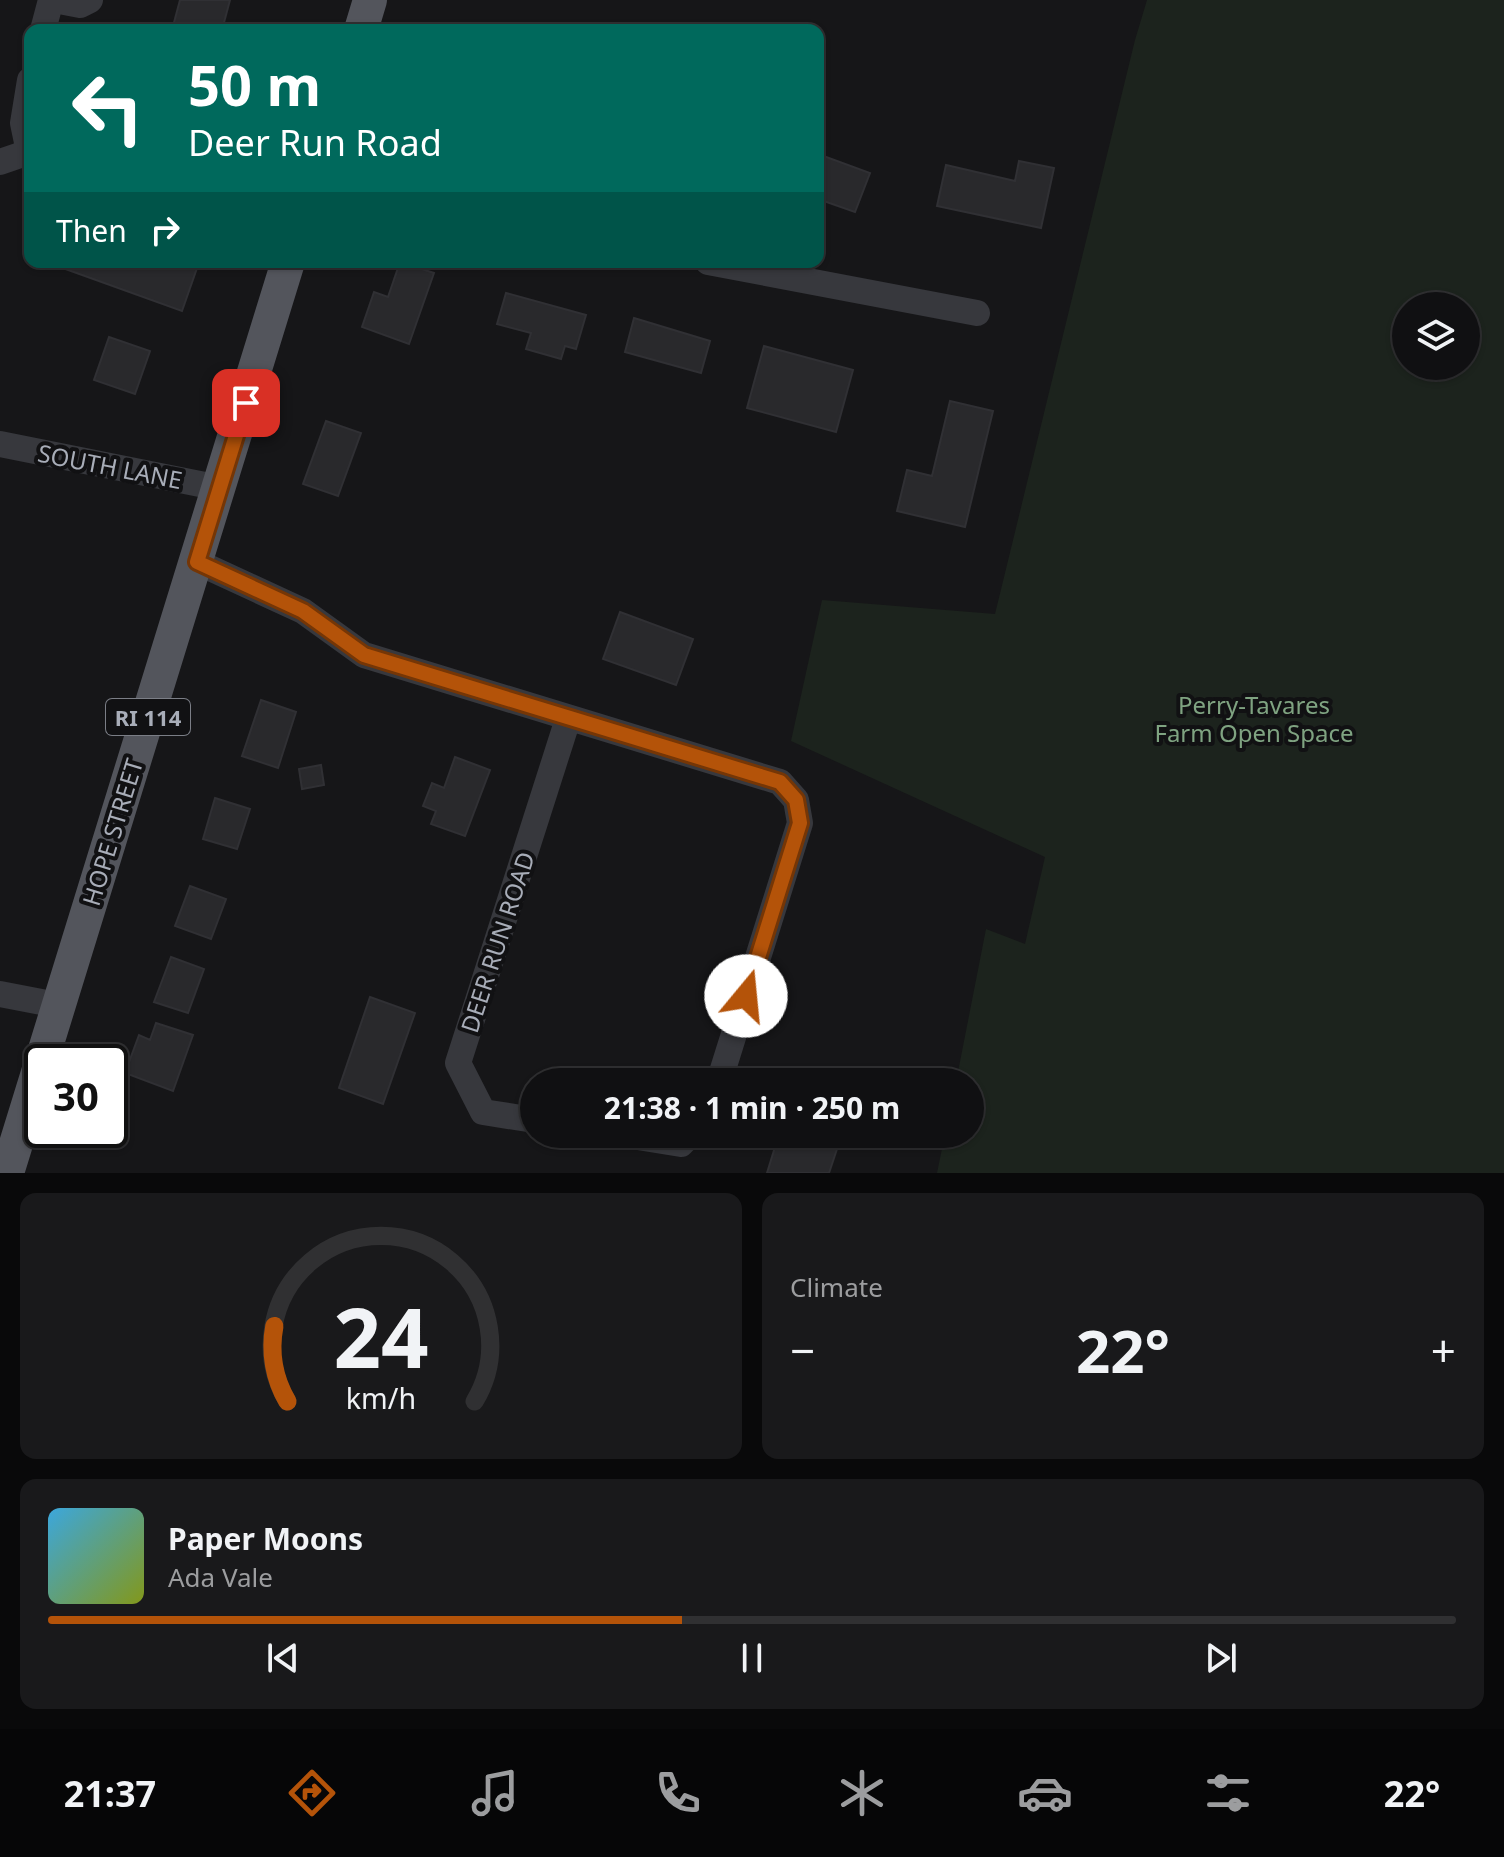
<!DOCTYPE html>
<html lang="en">
<head>
<meta charset="utf-8">
<style>
	:root { --surface:#101012; --page:#19191b; --text:#f1f3f6; --muted:#9c9d9f; --line:#303032; --accent:#b45309 }
	body { margin:0; font-family:"Noto Sans",sans-serif; background:var(--page); color:var(--text); height:100vh; display:flex; flex-direction:column; font-size:30px; white-space:nowrap }
	* { box-sizing:border-box; margin:0 }
	p { font-size:26px; color:var(--muted) }
	.icon { flex:none; width:44px; height:44px; fill:none; stroke:currentColor; stroke-width:2; stroke-linecap:round; stroke-linejoin:round }
	.map { position:relative; height:1173px; overflow:hidden }
	.sheet { display:flex; flex-direction:column; gap:20px; padding:20px; background:#09090a; flex:1 }
	.sheet>* { flex:none }
	.banner { position:absolute; left:24px; top:24px; width:800px; height:244px; border-radius:16px; box-shadow:0 2px 6px #0004,0 0 0 2px var(--line); background:#00695c; color:#fff; overflow:hidden }
	.tools { position:absolute; left:1392px; top:292px; display:grid; gap:16px }
	.tools a { display:grid; place-items:center; width:88px; height:88px; border-radius:50%; background:var(--surface); box-shadow:0 2px 6px #0004,0 0 0 2px var(--line); font-size:40px }
	.speed { position:absolute; left:24px; top:1044px; display:flex; gap:16px; font-size:40px; font-weight:700; text-align:center }
	.speed>* { display:grid; place-content:center; width:104px; height:104px; border-radius:50%; background:var(--surface); box-shadow:0 2px 6px #0004,0 0 0 2px var(--line); line-height:1 }
	.speed .limit { border:4px solid #111; border-radius:12px; background:#fff; color:#111 }
	.pin { position:absolute; display:grid; place-items:center; width:68px; height:68px; color:#fff; margin:-34px; border-radius:16px; box-shadow:0 4px 12px #0006 }
	.me { position:absolute; width:88px; margin:-44px; rotate:17deg; stroke-linejoin:round; filter:drop-shadow(0 0 6px #0008) }
	.turn { display:flex; align-items:center; gap:28px; height:168px; padding:0 32px; font-size:36px }
	.turn .icon { width:104px; height:104px; stroke-width:2.5 }
	.turn b { display:block; font-size:56px; line-height:68px }
	.then { display:flex; align-items:center; height:76px; padding:0 32px; background:#0003; gap:16px; font-size:30px }
	.big { font-size:60px; font-weight:700; line-height:1.1 }
	.sheet .tile { flex:1; display:flex; flex-direction:column; justify-content:center; gap:12px; min-width:0; padding:0 28px; border-radius:16px; background:var(--page) }
	.sheet .dial { align-items:center; gap:0 }
	.dial svg { height:208px; overflow:visible; fill:none; stroke:var(--line); stroke-width:7; stroke-linecap:round; text-anchor:middle }
	.dial text { fill:var(--text); stroke:none }
	.song { display:flex; align-items:center; gap:24px }
	.cover { width:96px; height:96px; border-radius:12px; background:linear-gradient(135deg,hsl(200 70% 55%),hsl(70 70% 35%)) }
	.played { height:8px; border-radius:4px; background:linear-gradient(90deg,var(--accent) 45%,var(--line) 45%) }
	.keys { display:flex; justify-content:space-around; direction:ltr }
	.heat { display:flex; justify-content:space-between; align-items:center; font-size:44px; direction:ltr }
	.sheet .tiles { flex:1; display:grid; gap:20px; grid-template-columns:1fr 1fr }
	.tile:last-child { grid-column:span 2 }
	.trip { position:absolute; left:520px; top:1068px; width:464px; height:80px; border-radius:40px; background:var(--surface); box-shadow:0 2px 6px #0004,0 0 0 2px var(--line); font-weight:700; line-height:80px; text-align:center }
	.tab-bar { display:flex; height:128px; justify-content:space-around; align-items:center; background:#060607; color:var(--muted) }
	.tab-bar .icon { width:56px; height:56px }
	.tab-bar .selected { color:var(--accent) }
	.tab-bar b { font-size:36px; color:var(--text) }
	.map>svg:first-child { display:block }
</style>
</head>
<body>
<div class="map">
<svg width="1504" height="1173" viewBox="0 0 1504 1173">
	<rect width="100%" height="100%" fill="#161618"/>
	<path fill="#1c231d" fill-rule="evenodd" d="M 1147,0 L 1504,0 L 1504,1173 L 937,1173 L 945,1134 L 970,1134 L 970,1082 L 956,1082 L 986,929 L 1025,944 L 1045,857 L 791,741 L 822,600 L 995,614 L 1135,40 ZM 1406,306 L 1466,306 L 1466,366 L 1406,366 Z"/>
	<path fill="#29292c" stroke="#303034" stroke-width="2" d="M 180,0 L 230,0 L 222,30 L 172,30 Z
		M 818,154 L 870,173 L 855,212 L 818,199 Z
		M 1019,161 L 1054,168 L 1041,228 L 937,206 L 946,165 L 1015,181 Z
		M 46,262 L 180,262 L 197,268 L 182,311 Z
		M 400,262 L 434,273 L 409,344 L 362,327 L 374,292 L 388,297 Z
		M 506,293 L 586,315 L 576,349 L 565,346 L 561,359 L 526,349 L 531,333 L 497,324 Z
		M 634,318 L 710,341 L 701,373 L 625,352 Z
		M 109,337 L 150,351 L 135,394 L 94,380 Z
		M 764,346 L 853,370 L 836,432 L 747,408 Z
		M 950,401 L 993,411 L 965,527 L 897,511 L 907,470 L 932,476 Z
		M 326,421 L 361,433 L 338,496 L 303,484 Z
		M 620,612 L 693,639 L 676,685 L 603,659 Z
		M 261,700 L 296,712 L 278,768 L 242,756 Z
		M 455,757 L 490,770 L 465,836 L 431,824 L 436,811 L 423,806 L 432,783 L 444,788 Z
		M 321,765 L 324,785 L 302,789 L 299,769 Z
		M 215,798 L 250,809 L 237,849 L 203,839 Z
		M 190,886 L 226,899 L 211,939 L 175,926 Z
		M 171,957 L 204,969 L 188,1013 L 154,1002 Z
		M 370,997 L 415,1013 L 383,1104 L 339,1088 Z
		M 156,1023 L 193,1035 L 173,1091 L 125,1073 L 139,1035 L 150,1040 Z
		M 779,1134 L 842,1134 L 829,1173 L 767,1173 Z"/>
	<g fill="none" stroke-linecap="round" stroke-linejoin="round">
		<path stroke="#37383d" stroke-width="26" d="M 54,0 L 80,5 L 90,0
			M 43,30 L 51,0
			M 0,162 L 29,152 L 23,123 L 30,80
			M 708,262 L 977,313
			M 0,444 L 220,488
			M 197,562 L 303,611 L 364,655 L 780,782 L 796,800 L 800,823 L 719,1082
			M 0,994 L 57,1005
			M 534,1120 L 483,1112 L 458,1063 L 568,719
			M 619,1134 L 681,1144 L 691,1134"/>
		<path stroke="#53555c" stroke-width="34" d="M 361,30 L 370,0
			M 7,1173 L 288,262"/>
	</g>
	<g fill="none" stroke-linecap="round" stroke-linejoin="round">
		<g stroke="#753606" stroke-width="20">
			<path id="route" d="M 246,403 L 197,562 L 303,611 L 364,655 L 780,782 L 796,800 L 800,823 L 746,996"/>
		</g>
		<use href="#route" stroke="#b45309" stroke-width="14"/>
	</g>
	<g text-anchor="middle" dominant-baseline="central" stroke-width="8" stroke-linejoin="round" paint-order="stroke">
		<rect fill="#111113" stroke="#7b7e86" stroke-width="2" x="106" y="699" width="84" height="36" rx="6"/>
		<g font-size="22" font-weight="bold" fill="#a8adb8">
			<text x="148" y="717">RI 114</text>
		</g>
		<g font-size="24" fill="#a8adb8" stroke="#111113">
			<text transform="translate(110 466) rotate(11)">SOUTH LANE</text>
			<text transform="translate(112 832) rotate(-73)">HOPE STREET</text>
			<text transform="translate(497 942) rotate(-72)">DEER RUN ROAD</text>
		</g>
		<g font-size="24" fill="#7fa381" stroke="#111113">
			<text x="1254" y="704">Perry-Tavares<tspan x="1254" dy="28">Farm Open Space</tspan></text>
		</g>
	</g>
</svg>
<div class="tools">
<a><svg class="icon" aria-label="layers" viewBox="0 0 24 24"><path d="M12 4l9 5-9 5-9-5zM3 14l9 5 9-5"/></svg></a>
</div>
<div class="speed"><div class="limit">30</div></div>
<div class="pin" style="left:246px;top:403px;background:#d93025"><svg class="icon" aria-label="arrive" viewBox="0 0 24 24"><path d="M6 21V4h12l-3 4 3 4H6"/></svg></div>
<svg class="me" style="left:746px;top:996px" viewBox="-20 -20 40 40"><circle r="19" fill="#fff"/><path d="M0-13L10 11 0 6-10 11z" fill="#b45309"/></svg>
<div class="trip">21:38 · 1 min · 250 m</div>
<div class="banner">
<div class="turn"><svg class="icon" aria-label="left" viewBox="0 0 24 24"><path d="M17 20v-9H6M10 6l-5 5 5 5"/></svg><div><b>50 m</b>Deer Run Road</div></div>
<div class="then">Then<svg class="icon" aria-label="right" viewBox="0 0 24 24"><path d="M7 20v-9h11M14 6l5 5-5 5"/></svg></div>
</div>
</div>
<section class="sheet">
<div class="tiles">
<div class="tile dial"><svg viewBox="0 0 100 80">
<path d="M14 69A42 42 0 1 1 86 69"/>
<path d="M14 69A42 42 0 0 1 9 40" stroke="#b45309"/>
<text x="50" y="56" font-size="32" font-weight="700">24</text>
<text x="50" y="72" font-size="11">km/h</text>
</svg></div>
<div class="tile"><p>Climate</p>
<div class="heat"><a>−</a><b class="big">22°</b><a>+</a></div>
</div>
<div class="tile">
<div class="song"><i class="cover"></i><div><b>Paper Moons</b><p>Ada Vale</p></div></div>
<div class="played"></div>
<div class="keys"><svg class="icon" aria-label="previous" viewBox="0 0 24 24"><path d="M18 5L8 12l10 7zM5 5v14"/></svg><svg class="icon" aria-label="pause" viewBox="0 0 24 24"><path d="M8 5v14M16 5v14"/></svg><svg class="icon" aria-label="next" viewBox="0 0 24 24"><path d="M6 5l10 7-10 7zM19 5v14"/></svg></div>
</div>
</div>
</section>
<nav class="tab-bar">
<b>21:37</b>
<svg class="icon selected" aria-label="directions" viewBox="0 0 24 24"><path d="M12 3l9 9-9 9-9-9zM9 14v-3h6M13 9l2 2-2 2"/></svg>
<svg class="icon" aria-label="music" viewBox="0 0 24 24"><path d="M9 18V5l10-2v13"/><circle cx="6" cy="18" r="3"/><circle cx="16" cy="16" r="3"/></svg>
<svg class="icon" aria-label="phone" viewBox="0 0 24 24"><path d="M5 4h4l2 5-3 2q2 4 5 5l2-3 5 2v4C11 20 4 13 5 4z"/></svg>
<svg class="icon" aria-label="climate" viewBox="0 0 24 24"><path d="M12 3v18M4 7l16 10M4 17L20 7"/></svg>
<svg class="icon" aria-label="car" viewBox="0 0 24 24"><path d="M5 17H2v-5l4-1 3-4h7l3 4 3 1v5h-3M9 17h6M6 11h13"/><circle cx="7" cy="17" r="2"/><circle cx="17" cy="17" r="2"/></svg>
<svg class="icon" aria-label="filters" viewBox="0 0 24 24"><path d="M4 7h16M4 17h16"/><circle cx="9" cy="7" r="2"/><circle cx="15" cy="17" r="2"/></svg>
<b>22°</b>
</nav>
</body>
</html>
